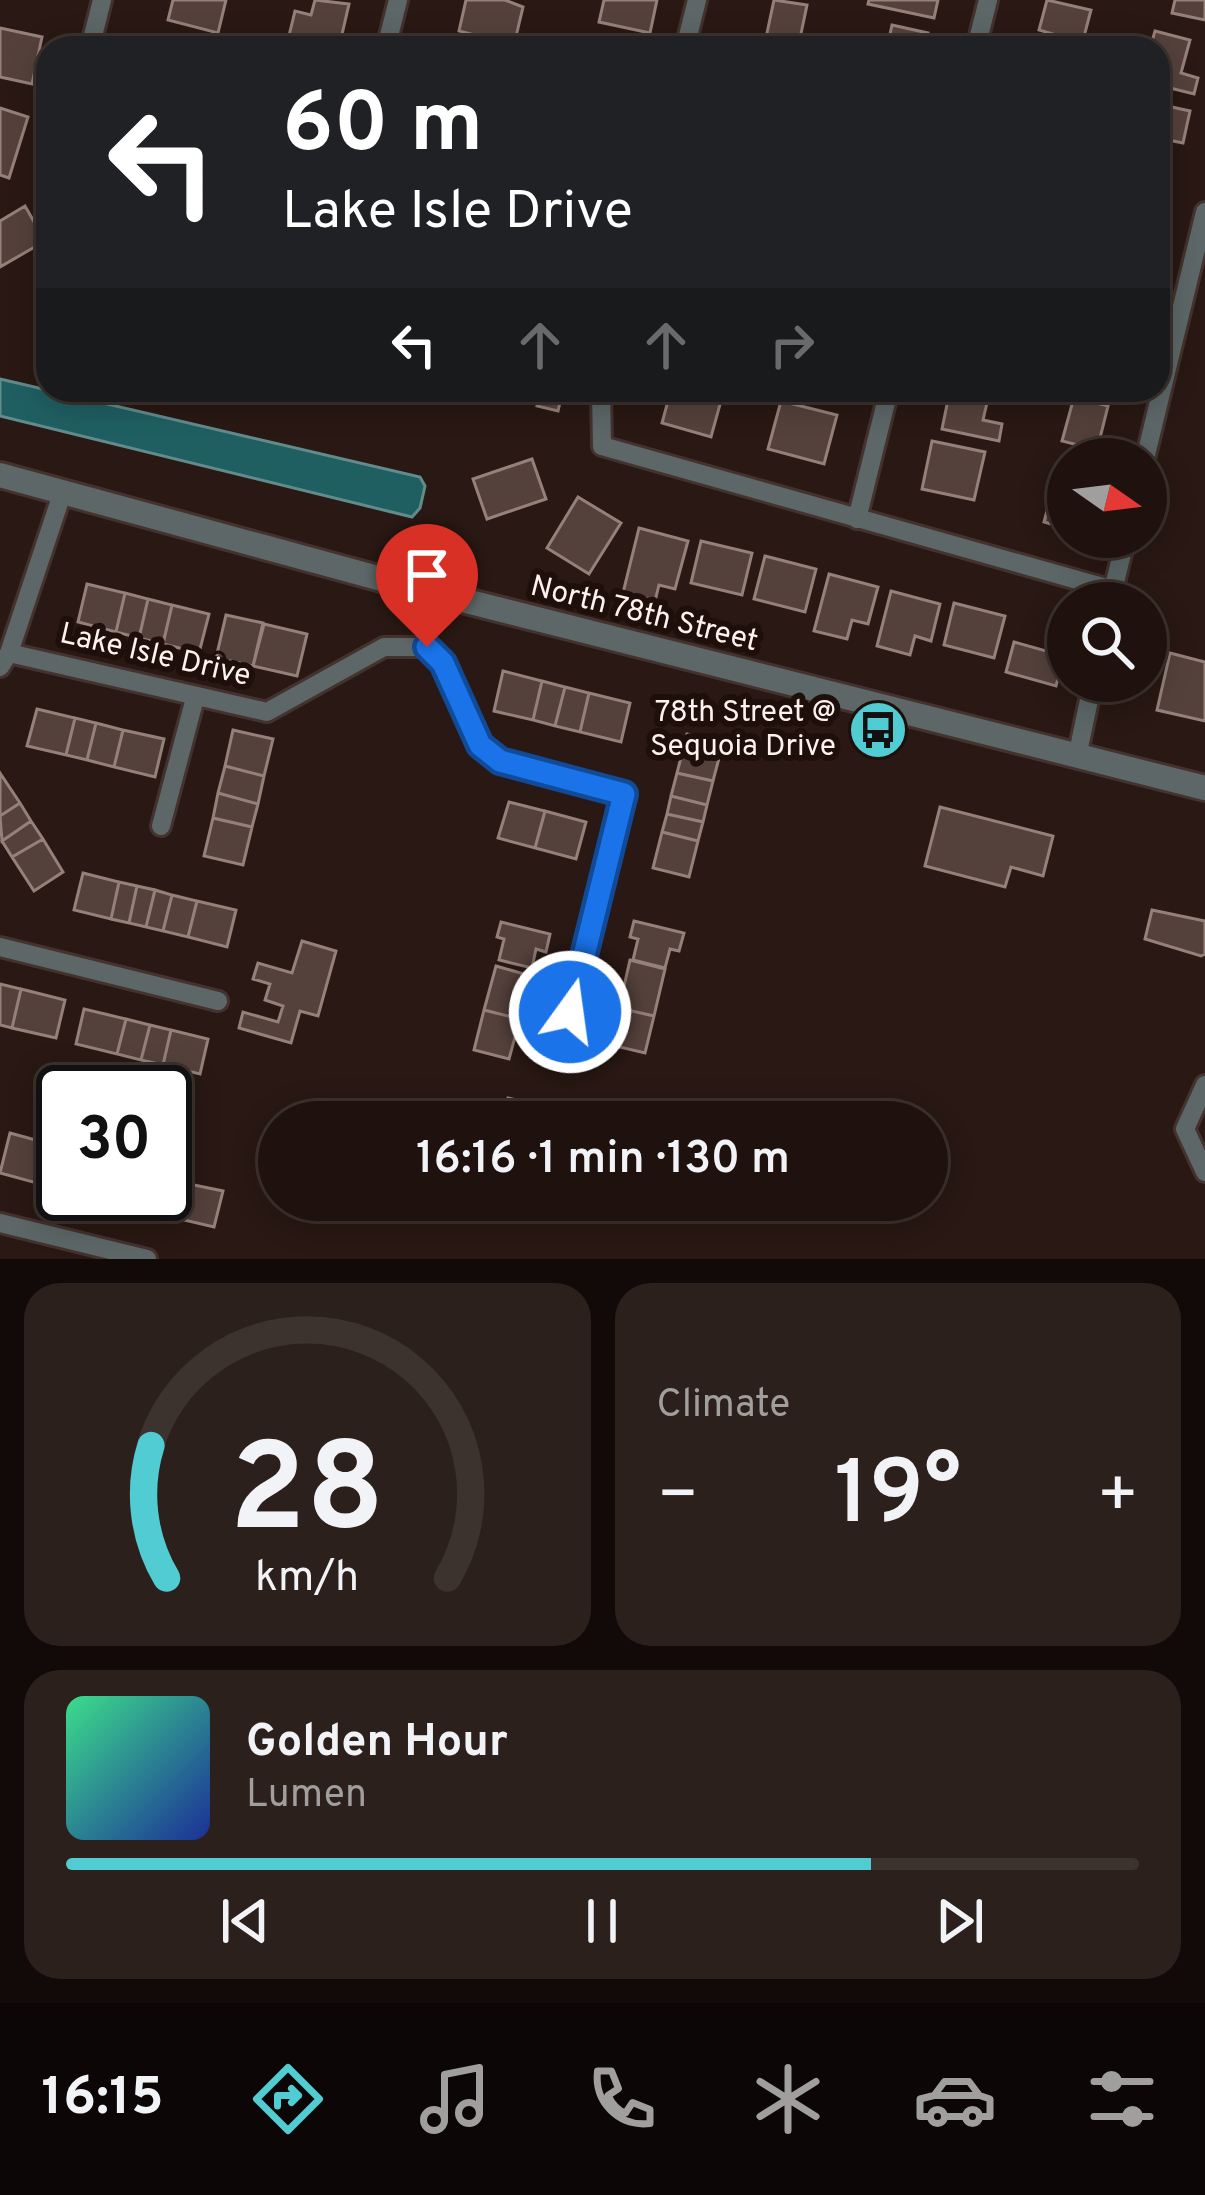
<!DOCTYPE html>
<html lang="en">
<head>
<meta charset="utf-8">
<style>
	:root { --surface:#1f120e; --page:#2c201c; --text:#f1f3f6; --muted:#a19e9e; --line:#3c322e; --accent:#51ccd2 }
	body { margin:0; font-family:Overpass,sans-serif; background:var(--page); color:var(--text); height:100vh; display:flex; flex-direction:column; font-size:45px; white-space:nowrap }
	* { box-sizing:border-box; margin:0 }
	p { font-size:39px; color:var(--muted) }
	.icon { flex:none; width:66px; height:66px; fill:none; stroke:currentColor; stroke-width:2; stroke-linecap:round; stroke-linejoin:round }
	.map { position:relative; height:1259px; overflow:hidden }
	.sheet { display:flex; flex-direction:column; gap:24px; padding:24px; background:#110a08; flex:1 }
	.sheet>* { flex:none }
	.guide { position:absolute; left:36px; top:36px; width:1134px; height:366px; border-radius:36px; box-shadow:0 6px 30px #0003,0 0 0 3px var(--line); background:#202124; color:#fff; overflow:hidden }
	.needle { width:78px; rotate:104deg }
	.tools { position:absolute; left:1047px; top:438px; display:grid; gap:24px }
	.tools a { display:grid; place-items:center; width:120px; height:120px; border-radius:50%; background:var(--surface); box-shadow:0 6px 30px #0003,0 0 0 3px var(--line); font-size:60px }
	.speed { position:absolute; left:36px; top:1065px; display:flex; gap:24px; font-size:60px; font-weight:700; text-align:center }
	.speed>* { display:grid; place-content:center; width:156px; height:156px; border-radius:50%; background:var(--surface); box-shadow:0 6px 30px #0003,0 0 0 3px var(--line); line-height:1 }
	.speed .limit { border:6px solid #111; border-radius:18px; background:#fff; color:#111 }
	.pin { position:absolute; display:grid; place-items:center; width:102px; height:102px; color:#fff; margin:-123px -51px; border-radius:50% 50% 50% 0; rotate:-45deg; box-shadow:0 0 12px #0007 }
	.pin .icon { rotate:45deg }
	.me { position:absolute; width:132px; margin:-66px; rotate:14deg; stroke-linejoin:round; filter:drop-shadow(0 0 9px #0008) }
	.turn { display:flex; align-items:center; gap:42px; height:252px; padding:0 48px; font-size:54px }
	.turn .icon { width:156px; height:156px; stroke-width:2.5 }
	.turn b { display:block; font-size:84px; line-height:102px }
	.lanes { display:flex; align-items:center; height:114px; padding:0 48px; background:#0003; justify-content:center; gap:60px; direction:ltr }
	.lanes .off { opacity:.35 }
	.big { font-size:90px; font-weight:600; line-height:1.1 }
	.sheet .tile { flex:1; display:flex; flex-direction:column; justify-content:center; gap:18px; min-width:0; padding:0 42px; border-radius:36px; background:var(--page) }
	.sheet .dial { align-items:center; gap:0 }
	.dial svg { height:312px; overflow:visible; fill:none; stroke:var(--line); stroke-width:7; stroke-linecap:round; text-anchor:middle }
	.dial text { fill:var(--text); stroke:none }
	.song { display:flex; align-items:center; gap:36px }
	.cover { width:144px; height:144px; border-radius:18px; background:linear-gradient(135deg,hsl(150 70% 55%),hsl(230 70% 35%)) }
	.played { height:12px; border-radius:6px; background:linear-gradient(90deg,var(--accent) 75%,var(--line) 75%) }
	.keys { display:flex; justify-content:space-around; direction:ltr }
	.heat { display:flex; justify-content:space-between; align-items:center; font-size:66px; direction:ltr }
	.sheet .tiles { flex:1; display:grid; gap:24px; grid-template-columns:1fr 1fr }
	.tile:last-child { grid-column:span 2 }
	.trip { position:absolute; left:258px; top:1101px; width:690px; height:120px; border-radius:60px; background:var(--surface); box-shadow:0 6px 30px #0003,0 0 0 3px var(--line); font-weight:600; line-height:120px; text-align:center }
	.menu { display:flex; height:192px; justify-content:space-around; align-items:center; background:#0c0706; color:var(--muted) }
	.menu .icon { width:84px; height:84px }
	.menu .active { color:var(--accent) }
	.menu b { font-size:54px; color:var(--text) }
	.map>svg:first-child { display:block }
</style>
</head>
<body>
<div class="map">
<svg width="1205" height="1259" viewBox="0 0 1205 1259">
	<rect width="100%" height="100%" fill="#291813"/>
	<path fill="#1f5f62" stroke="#628b8c" stroke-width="3" d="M 0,379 L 420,477 L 425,486 L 420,508 L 412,517 L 0,416 Z"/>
	<path fill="#55413c" stroke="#96807a" stroke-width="3" d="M 173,0 L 226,0 L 218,33 L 168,20 Z
		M 315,0 L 349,4 L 340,43 L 324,39 L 321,48 L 286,48 L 295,11 L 311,15 Z
		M 466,0 L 505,0 L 523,7 L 514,45 L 459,31 Z
		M 604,0 L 657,0 L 650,33 L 599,22 Z
		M 774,0 L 807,5 L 798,48 L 764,47 Z
		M 869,0 L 938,0 L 934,18 L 868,4 Z
		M 1047,0 L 1091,10 L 1081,48 L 1050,48 L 1053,34 L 1039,30 Z
		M 1175,0 L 1205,0 L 1205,20 L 1172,13 Z
		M 892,25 L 928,33 L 925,48 L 887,48 Z
		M 0,28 L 42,37 L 32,84 L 0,77 Z
		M 1155,31 L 1190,40 L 1181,73 L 1198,78 L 1194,94 L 1158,85 L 1158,48 L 1150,48 Z
		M 1158,104 L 1190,111 L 1183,143 L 1163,139 L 1160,155 Z
		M 0,108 L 28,117 L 9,178 L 0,175 Z
		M 25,206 L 45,241 L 0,267 L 0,221 Z
		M 541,390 L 563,390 L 558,411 L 537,406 Z
		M 671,390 L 724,390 L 711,437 L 662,423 Z
		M 950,390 L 990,390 L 983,420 L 1002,424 L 999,441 L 942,429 Z
		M 1074,397 L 1108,406 L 1097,450 L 1062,441 Z
		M 781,401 L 837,415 L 824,464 L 768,449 Z
		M 932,441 L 985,452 L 974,500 L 922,489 Z
		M 532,459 L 546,499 L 487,519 L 473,479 Z
		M 1056,477 L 1068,480 L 1068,529 L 1044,522 Z
		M 578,497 L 621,523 L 589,574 L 547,548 Z
		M 639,528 L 688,541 L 675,589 L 659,585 L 655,601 L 623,593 Z
		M 701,541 L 752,553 L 742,595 L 691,583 Z
		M 765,556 L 816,569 L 805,612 L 754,599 Z
		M 829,574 L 878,587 L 868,624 L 852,620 L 847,639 L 814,631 Z
		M 87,584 L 125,593 L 116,632 L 78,622 Z
		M 891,591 L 940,604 L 931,641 L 915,636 L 910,655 L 877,646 Z
		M 125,593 L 148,599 L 139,638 L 116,632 Z
		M 148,599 L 172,605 L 163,644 L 139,638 Z
		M 954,603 L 1005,616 L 994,658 L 944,645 Z
		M 172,605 L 209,614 L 199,653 L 163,644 Z
		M 226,615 L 263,623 L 253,666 L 216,658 Z
		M 264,624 L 307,634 L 297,676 L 253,666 Z
		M 1014,642 L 1064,656 L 1056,686 L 1006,672 Z
		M 1170,653 L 1205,662 L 1205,721 L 1157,710 Z
		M 503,671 L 542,681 L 533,720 L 494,711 Z
		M 542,681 L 565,687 L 555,726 L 533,720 Z
		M 565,687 L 589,693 L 580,732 L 555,726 Z
		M 589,693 L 630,703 L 621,742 L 580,732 Z
		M 37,709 L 75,718 L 66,755 L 27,746 Z
		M 75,718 L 96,723 L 87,760 L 66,755 Z
		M 96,723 L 123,730 L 114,767 L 87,760 Z
		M 123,730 L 164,739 L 155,777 L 114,767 Z
		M 233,730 L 273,739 L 264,776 L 225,766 Z
		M 687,734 L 723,743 L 713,781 L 677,773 Z
		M 225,766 L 264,776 L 258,804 L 218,793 Z
		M 0,773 L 20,803 L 0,816 Z
		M 677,773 L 713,781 L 707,805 L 671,796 Z
		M 218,793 L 258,804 L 252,827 L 213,818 Z
		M 671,796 L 707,805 L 703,822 L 667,814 Z
		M 509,802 L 545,811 L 535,848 L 498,838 Z
		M 20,803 L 31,821 L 2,841 L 0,816 Z
		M 940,807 L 1053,836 L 1043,876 L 1011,867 L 1005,887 L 925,866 Z
		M 545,811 L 586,822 L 576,859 L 535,848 Z
		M 667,814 L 703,822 L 698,841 L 662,832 Z
		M 213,818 L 252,827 L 243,865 L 204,856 Z
		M 31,821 L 43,839 L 12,857 L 2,841 Z
		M 662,832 L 698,841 L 689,877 L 653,868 Z
		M 43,839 L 63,872 L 34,891 L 12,857 Z
		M 83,873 L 119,882 L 111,919 L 74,910 Z
		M 119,882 L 137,886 L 129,923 L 111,919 Z
		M 137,886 L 155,890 L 146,927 L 129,923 Z
		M 155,890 L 172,895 L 163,931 L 146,927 Z
		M 172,895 L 197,901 L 188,937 L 163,931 Z
		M 197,901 L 236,910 L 227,947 L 188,937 Z
		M 1152,910 L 1205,921 L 1205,954 L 1201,956 L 1145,939 Z
		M 634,921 L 684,933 L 679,951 L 670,949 L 665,968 L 633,960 L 638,939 L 630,937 Z
		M 501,922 L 550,934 L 546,952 L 536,949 L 532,968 L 499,960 L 504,939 L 497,937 Z
		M 302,941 L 336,951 L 318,1016 L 300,1011 L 291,1043 L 239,1028 L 243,1012 L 278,1022 L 283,1006 L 265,1000 L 270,984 L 253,979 L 258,963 L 292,973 Z
		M 630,960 L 665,969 L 654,1016 L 619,1008 Z
		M 496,966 L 531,976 L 520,1019 L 484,1010 Z
		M 0,984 L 21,989 L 12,1028 L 0,1025 Z
		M 21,989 L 65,1000 L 56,1038 L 12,1028 Z
		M 619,1008 L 654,1016 L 645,1053 L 611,1045 Z
		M 84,1009 L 126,1019 L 117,1054 L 76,1044 Z
		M 484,1010 L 520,1019 L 509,1059 L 474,1050 Z
		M 126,1019 L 150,1025 L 141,1060 L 117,1054 Z
		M 150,1025 L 171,1030 L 163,1065 L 141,1060 Z
		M 171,1030 L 208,1039 L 200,1074 L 163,1065 Z
		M 508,1098 L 559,1110 L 556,1122 L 502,1122 Z
		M 10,1133 L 54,1145 L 44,1185 L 0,1173 Z
		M 165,1177 L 177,1180 L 169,1216 L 150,1211 L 155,1194 L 165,1194 Z
		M 177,1180 L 194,1185 L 184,1220 L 169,1216 Z
		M 194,1185 L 223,1191 L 214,1227 L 184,1220 Z"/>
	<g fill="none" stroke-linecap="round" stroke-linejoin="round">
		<g stroke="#43322d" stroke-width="24">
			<path id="minor" d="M 90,48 L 102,0
				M 386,48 L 398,0
				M 685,48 L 697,0
				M 976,48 L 988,0
				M 601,390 L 602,446 L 1113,590
				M 1145,459 L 1205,212
				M 857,519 L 889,390
				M 1110,603 L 1126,537
				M 9,653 L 267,712 L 384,647 L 427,647 L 443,663 L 480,745 L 500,761 L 624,794 L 570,1013
				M 0,667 L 9,653 L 63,491
				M 1077,757 L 1093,681
				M 161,826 L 195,698
				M 0,947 L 218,1001
				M 1205,1085 L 1185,1129 L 1205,1172
				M 0,1223 L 147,1259"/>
		</g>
		<g stroke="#43322d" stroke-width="30">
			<path id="tertiary" d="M 0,475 L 407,586 L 1205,788"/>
		</g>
		<use href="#minor" stroke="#5d6767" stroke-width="18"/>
		<use href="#tertiary" stroke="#5d6767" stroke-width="24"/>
	</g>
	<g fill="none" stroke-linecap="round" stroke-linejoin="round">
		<g stroke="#114b97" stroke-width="30">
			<path id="route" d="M 427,647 L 443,663 L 480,745 L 500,761 L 624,794 L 570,1012"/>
		</g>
		<use href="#route" stroke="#1a73e8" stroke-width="21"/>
	</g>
	<defs>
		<g id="bus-disc" transform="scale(3)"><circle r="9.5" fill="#51ccd2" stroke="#1f0f0b"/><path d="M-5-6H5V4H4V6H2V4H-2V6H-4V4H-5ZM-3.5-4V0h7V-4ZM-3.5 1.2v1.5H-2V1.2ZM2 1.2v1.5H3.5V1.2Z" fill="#111"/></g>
	</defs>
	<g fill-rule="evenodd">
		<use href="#bus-disc" x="878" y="730"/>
	</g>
	<g text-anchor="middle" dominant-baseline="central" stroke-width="12" stroke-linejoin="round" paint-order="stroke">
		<g font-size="30" fill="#fef2ee" stroke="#1f0f0b">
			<text transform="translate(644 615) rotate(14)">North 78th Street</text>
			<text transform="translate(155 656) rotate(13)">Lake Isle Drive</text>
		</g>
		<g font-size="30" fill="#fef2ee" stroke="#1f0f0b" text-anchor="end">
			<text x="836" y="713">78th Street @<tspan x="836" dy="34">Sequoia Drive</tspan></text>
		</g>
	</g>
</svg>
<div class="tools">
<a><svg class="needle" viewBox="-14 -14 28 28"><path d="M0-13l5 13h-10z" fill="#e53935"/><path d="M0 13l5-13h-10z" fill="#a19e9e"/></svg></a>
<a><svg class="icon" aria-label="search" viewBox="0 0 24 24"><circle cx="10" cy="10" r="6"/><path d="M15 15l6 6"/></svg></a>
</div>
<div class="speed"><div class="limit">30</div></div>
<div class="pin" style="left:427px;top:647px;background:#d93025"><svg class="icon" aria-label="arrive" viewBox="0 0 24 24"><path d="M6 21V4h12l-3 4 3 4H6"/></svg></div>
<svg class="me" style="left:570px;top:1012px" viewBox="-20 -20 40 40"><circle r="17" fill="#1a73e8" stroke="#fff" stroke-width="3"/><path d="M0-11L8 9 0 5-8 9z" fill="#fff"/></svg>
<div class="trip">16:16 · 1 min · 130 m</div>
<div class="guide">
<div class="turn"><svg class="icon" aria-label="left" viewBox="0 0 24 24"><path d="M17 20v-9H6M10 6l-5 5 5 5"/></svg><div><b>60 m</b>Lake Isle Drive</div></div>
<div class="lanes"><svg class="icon" aria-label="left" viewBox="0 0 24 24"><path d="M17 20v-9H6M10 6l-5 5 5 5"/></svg><svg class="icon off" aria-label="ahead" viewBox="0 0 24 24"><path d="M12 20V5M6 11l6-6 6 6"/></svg><svg class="icon off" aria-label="ahead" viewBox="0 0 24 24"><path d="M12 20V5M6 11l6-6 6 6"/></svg><svg class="icon off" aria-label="right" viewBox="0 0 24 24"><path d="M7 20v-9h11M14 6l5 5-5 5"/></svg></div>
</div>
</div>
<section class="sheet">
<div class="tiles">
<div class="tile dial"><svg viewBox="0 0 100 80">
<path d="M14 69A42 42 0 1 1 86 69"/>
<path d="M14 69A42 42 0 0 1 10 35" stroke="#51ccd2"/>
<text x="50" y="56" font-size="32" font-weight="700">28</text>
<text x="50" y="72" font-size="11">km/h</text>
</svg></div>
<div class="tile"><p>Climate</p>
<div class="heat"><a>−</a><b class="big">19°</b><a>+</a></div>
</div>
<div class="tile">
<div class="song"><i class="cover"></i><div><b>Golden Hour</b><p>Lumen</p></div></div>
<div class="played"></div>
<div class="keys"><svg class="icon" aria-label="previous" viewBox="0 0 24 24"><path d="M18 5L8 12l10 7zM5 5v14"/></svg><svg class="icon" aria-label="pause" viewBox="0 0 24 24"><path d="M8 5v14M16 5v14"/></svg><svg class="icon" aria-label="next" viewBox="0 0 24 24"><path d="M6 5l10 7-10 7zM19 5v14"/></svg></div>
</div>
</div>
</section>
<nav class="menu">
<b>16:15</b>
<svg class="icon active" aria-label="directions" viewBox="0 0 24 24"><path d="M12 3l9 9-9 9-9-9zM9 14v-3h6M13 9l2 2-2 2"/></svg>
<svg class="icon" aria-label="music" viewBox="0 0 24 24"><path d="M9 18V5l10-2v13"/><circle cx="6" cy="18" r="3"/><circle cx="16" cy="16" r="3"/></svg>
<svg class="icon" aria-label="phone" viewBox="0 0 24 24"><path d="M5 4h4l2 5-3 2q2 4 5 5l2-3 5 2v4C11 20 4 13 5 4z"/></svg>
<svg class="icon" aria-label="climate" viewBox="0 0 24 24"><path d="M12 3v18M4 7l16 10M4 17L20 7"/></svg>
<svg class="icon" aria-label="car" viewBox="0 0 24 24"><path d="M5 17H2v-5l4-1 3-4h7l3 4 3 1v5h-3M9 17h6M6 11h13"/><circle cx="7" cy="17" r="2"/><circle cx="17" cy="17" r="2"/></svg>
<svg class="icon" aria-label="filters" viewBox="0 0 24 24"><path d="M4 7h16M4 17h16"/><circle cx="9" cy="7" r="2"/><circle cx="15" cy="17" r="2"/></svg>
</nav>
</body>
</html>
